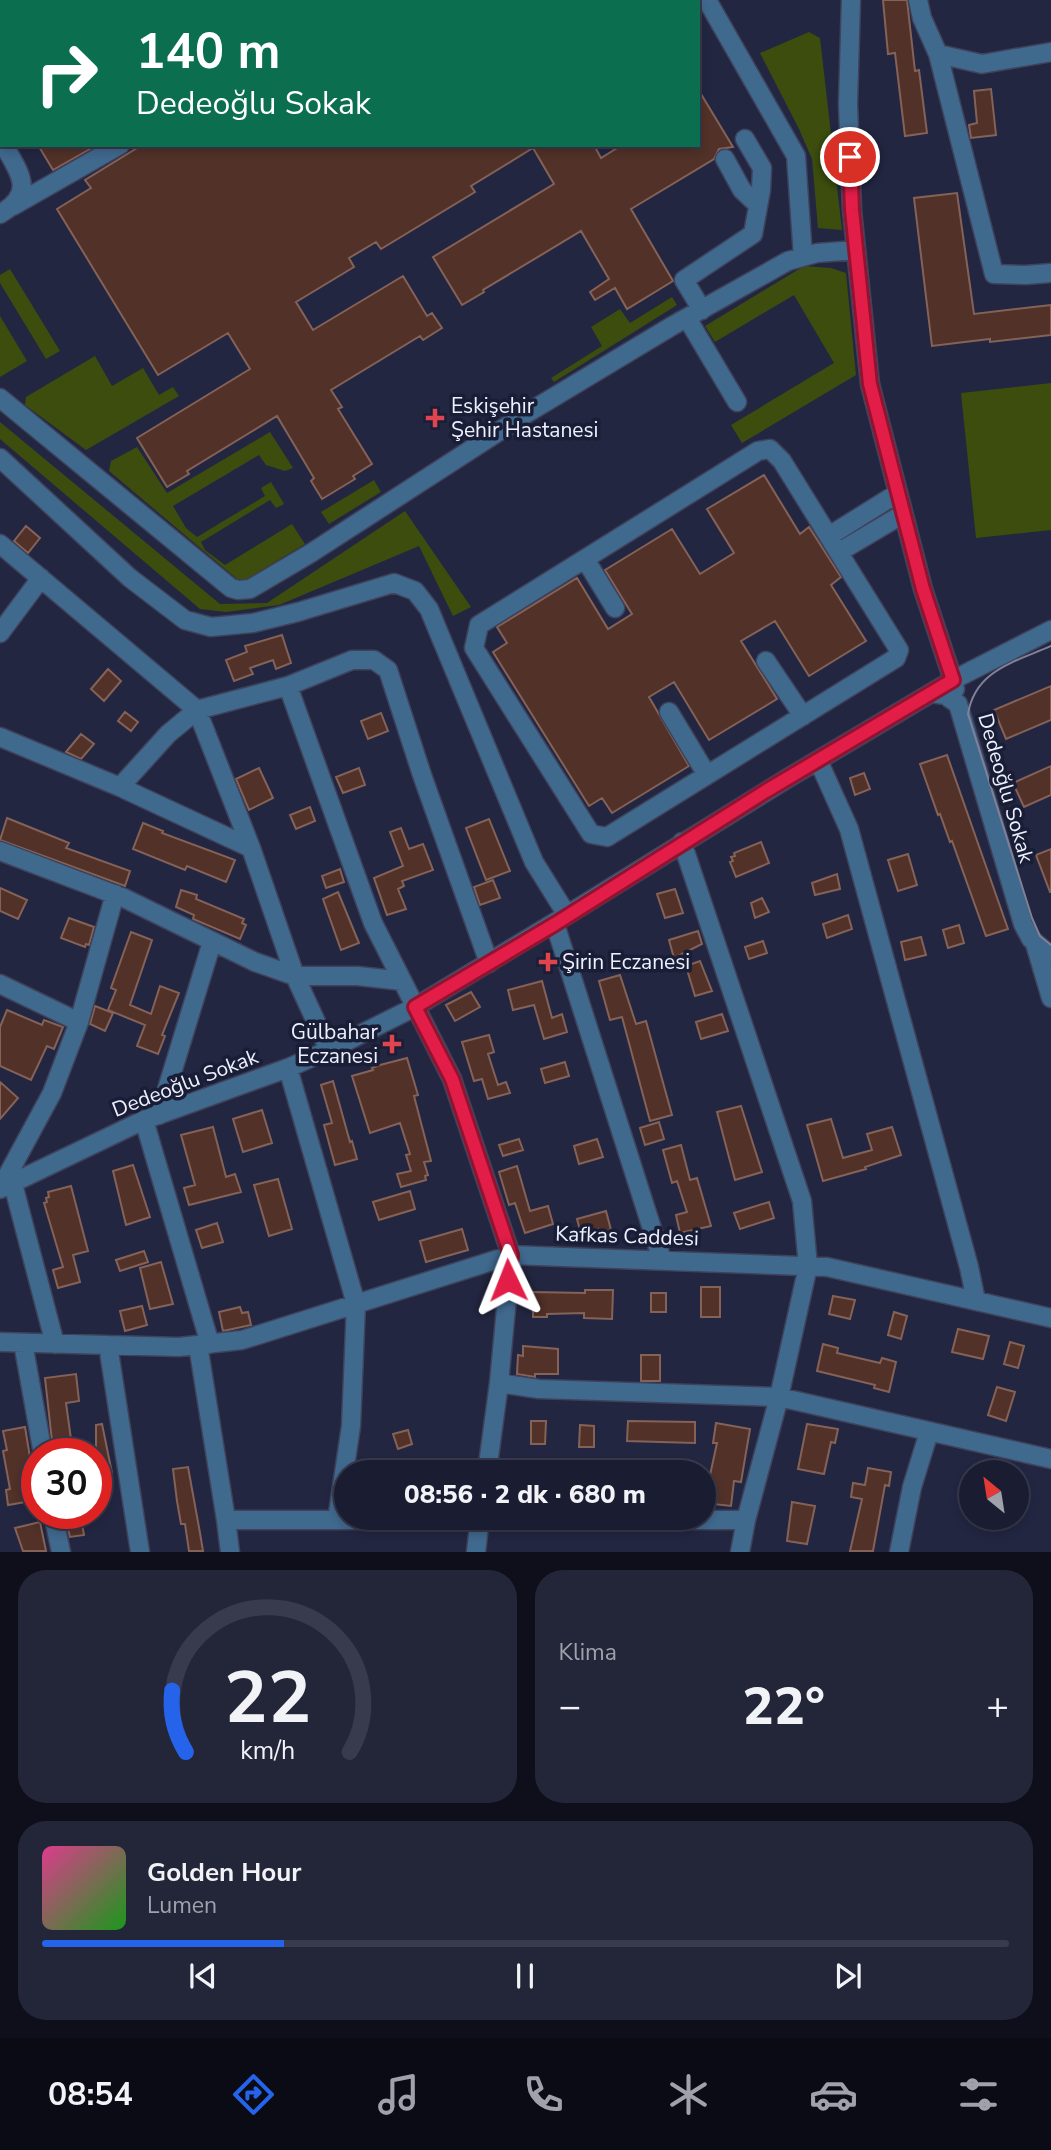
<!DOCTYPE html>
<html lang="tr">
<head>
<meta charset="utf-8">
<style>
	:root { --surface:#1a1c31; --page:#232539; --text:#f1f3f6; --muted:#9fa1ab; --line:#383a4d; --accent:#2563eb }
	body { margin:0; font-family:"Nunito Sans",sans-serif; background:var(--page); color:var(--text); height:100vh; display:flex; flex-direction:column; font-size:26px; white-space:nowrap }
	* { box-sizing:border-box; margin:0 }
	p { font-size:23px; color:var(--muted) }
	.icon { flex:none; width:38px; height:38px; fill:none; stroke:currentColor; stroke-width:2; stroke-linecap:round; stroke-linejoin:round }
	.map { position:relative; height:1552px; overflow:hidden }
	.sheet { display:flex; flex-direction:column; gap:18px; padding:18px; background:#0e0f1b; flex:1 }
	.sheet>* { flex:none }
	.banner { position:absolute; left:0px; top:0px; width:700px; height:147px; box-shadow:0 4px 10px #0003,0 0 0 2px var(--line); background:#0b6e4f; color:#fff; overflow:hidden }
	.needle { width:46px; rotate:330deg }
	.fabs { position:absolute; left:959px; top:1460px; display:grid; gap:14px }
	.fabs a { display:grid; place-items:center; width:70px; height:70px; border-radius:50%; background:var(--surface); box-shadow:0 4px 10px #0003,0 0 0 2px var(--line); font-size:35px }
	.speed { position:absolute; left:21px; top:1438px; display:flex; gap:14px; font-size:35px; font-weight:700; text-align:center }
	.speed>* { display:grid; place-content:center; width:91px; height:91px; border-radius:50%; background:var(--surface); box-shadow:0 4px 10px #0003,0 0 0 2px var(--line); line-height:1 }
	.speed .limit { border:10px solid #d22; background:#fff; color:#111 }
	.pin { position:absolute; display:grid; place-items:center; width:60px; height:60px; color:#fff; margin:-30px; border:4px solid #fff; border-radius:50%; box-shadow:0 2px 7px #0007 }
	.me { position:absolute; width:77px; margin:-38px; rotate:358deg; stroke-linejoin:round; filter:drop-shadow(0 0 5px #0008) }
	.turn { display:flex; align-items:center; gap:24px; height:147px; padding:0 21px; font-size:32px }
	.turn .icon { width:91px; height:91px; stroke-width:2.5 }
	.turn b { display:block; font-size:49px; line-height:60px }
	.big { font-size:52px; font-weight:800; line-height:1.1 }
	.sheet .card { flex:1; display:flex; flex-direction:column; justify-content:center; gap:10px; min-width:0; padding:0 24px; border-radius:28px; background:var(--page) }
	.sheet .dial { align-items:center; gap:0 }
	.dial svg { height:182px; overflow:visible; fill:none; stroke:var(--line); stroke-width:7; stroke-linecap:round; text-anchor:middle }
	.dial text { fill:var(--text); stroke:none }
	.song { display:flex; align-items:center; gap:21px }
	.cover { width:84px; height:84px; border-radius:10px; background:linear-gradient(135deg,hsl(330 70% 55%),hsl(120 70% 35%)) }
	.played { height:7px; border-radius:4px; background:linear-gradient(90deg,var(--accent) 25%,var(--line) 25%) }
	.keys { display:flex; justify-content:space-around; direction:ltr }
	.heat { display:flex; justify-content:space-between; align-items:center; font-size:38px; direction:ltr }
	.sheet .tiles { flex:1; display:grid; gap:18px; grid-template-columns:1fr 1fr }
	.card:last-child { grid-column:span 2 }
	.trip { position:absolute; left:334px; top:1460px; width:382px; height:70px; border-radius:35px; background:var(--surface); box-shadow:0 4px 10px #0003,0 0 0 2px var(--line); font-weight:800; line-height:70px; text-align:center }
	.tab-bar { display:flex; height:112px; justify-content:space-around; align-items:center; background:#0a0b14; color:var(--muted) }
	.tab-bar .icon { width:49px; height:49px }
	.tab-bar .current { color:var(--accent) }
	.tab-bar b { font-size:32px; color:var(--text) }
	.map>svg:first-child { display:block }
</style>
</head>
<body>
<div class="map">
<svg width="1051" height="1552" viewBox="0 0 1051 1552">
	<rect width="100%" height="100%" fill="#232641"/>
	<path fill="#3c4d0e" d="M 809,32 L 820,38 L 842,230 L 818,228 L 812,159 L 799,129 L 760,53 Z
		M 804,266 L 831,268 L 846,273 L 856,375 L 742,443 L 731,425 L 834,363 L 794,295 L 715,342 L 705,326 Z
		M 10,269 L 60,351 L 46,359 L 0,283 L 0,275 Z
		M 672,297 L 677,305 L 554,382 L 551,378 L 602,346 L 591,327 L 620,309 L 630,323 Z
		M 0,316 L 27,361 L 0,377 Z
		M 95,356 L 112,386 L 143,368 L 159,395 L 173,387 L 179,396 L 86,450 L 25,405 L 26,397 Z
		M 1051,383 L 1051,530 L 976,538 L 961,393 Z
		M 0,422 L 220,604 L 267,603 L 405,511 L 471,607 L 453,616 L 419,546 L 279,605 L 226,612 L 200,609 L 0,439 Z
		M 270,432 L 293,468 L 285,471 L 266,465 L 259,455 L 173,506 L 186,528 L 197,537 L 265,496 L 261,488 L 271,482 L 284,504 L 276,508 L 270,500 L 201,542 L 205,550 L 225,565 L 292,524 L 305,544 L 245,580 L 237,579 L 109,471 L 111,461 L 137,447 L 167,493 Z
		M 374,480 L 381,492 L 329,524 L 321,512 Z"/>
	<path fill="#513128" stroke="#856258" stroke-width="2" d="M 883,0 L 907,0 L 915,71 L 919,70 L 927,133 L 905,136 L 895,53 L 888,54 Z
		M 698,89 L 733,147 L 719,149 L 714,159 L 631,209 L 673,281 L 627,309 L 615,288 L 595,300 L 590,292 L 609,279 L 581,231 L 483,290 L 484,292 L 462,305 L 433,257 L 554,184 L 533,148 L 471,186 L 475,192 L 381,249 L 376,242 L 349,258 L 354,267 L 296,302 L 313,330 L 403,276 L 427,316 L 432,313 L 442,328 L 423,340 L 420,336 L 331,390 L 342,407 L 338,409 L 372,464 L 353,476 L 355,479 L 322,499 L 311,481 L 314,478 L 277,416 L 187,471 L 189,474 L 167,487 L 137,438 L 250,369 L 228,333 L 158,375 L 57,209 L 91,188 L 85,180 L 142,145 L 594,145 L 601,158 L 622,145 L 698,145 Z
		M 991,89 L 996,135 L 971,138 L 969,125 L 977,123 L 974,91 Z
		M 38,145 L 97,145 L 53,170 Z
		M 957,193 L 974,314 L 1051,305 L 1051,335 L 990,342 L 990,339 L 932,346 L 914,198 Z
		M 764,475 L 800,534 L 809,527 L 841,577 L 831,585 L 866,641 L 809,676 L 775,621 L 741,641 L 777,699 L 709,740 L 674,682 L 649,697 L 689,766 L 612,813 L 602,798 L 589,806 L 493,652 L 507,643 L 497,627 L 577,578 L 608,629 L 632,614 L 605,570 L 672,529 L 700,574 L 734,553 L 707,509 Z
		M 26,526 L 40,538 L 28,553 L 14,541 Z
		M 282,635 L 291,663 L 276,669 L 273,660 L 250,668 L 253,674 L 234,681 L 226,660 L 247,652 L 245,646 Z
		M 108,669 L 121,681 L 104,701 L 91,689 Z
		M 1051,686 L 1051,720 L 1006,739 L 994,710 Z
		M 125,712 L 138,722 L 131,731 L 118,721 Z
		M 381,713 L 388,731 L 368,739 L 361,721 Z
		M 81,734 L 94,744 L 81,759 L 66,752 Z
		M 947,755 L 1008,929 L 986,936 L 952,841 L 950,842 L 940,814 L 938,815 L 920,764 Z
		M 1051,766 L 1051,795 L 1024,807 L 1013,783 Z
		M 259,768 L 273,798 L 249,810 L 236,779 Z
		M 359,768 L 365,785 L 343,793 L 336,777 Z
		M 864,773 L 870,789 L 855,795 L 850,778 Z
		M 310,807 L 315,821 L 296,829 L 290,815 Z
		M 7,818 L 69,843 L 66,848 L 130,871 L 125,886 L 0,840 Z
		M 489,819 L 510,871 L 486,880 L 466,828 Z
		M 143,823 L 163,831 L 162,833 L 235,860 L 226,882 L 187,866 L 185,870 L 133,849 Z
		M 401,828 L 409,849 L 423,844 L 433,870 L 402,881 L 404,886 L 398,889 L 406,909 L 387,915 L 374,878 L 403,866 L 390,832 Z
		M 761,842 L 769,863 L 736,877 L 730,862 L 733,861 L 731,857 L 735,856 L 734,853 Z
		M 1051,849 L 1051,892 L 1050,892 L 1036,855 Z
		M 908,854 L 917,885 L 898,891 L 888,860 Z
		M 340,869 L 344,882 L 326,888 L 322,876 Z
		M 837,874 L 840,889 L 815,895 L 812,883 Z
		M 493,880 L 500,898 L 480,905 L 474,887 Z
		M 0,888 L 27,900 L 18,919 L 0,911 Z
		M 675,889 L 683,913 L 665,918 L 657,894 Z
		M 181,890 L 197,895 L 196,899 L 244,919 L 242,923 L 246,925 L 240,939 L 193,919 L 194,915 L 176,907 Z
		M 338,892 L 359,943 L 341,950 L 323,899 Z
		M 762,898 L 769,912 L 755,918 L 751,903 Z
		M 848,915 L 852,929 L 827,938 L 823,924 Z
		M 69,918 L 94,927 L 89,945 L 86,944 L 85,947 L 61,938 Z
		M 959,925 L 964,943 L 948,948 L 943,930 Z
		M 698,931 L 702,944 L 674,958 L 669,940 Z
		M 131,932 L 152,940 L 130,1005 L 151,1014 L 160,986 L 179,993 L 162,1035 L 165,1036 L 158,1054 L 137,1046 L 145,1025 L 108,1010 L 116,990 L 111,988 Z
		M 921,937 L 926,955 L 905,960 L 901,942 Z
		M 763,941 L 767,953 L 749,959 L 745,947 Z
		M 700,961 L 712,991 L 695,996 L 686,966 Z
		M 620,975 L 636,1024 L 646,1021 L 672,1115 L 650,1121 L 622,1017 L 610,1020 L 599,981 Z
		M 542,981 L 552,1018 L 562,1014 L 567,1032 L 544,1039 L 534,1005 L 513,1010 L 508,990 Z
		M 471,992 L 480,1007 L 455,1021 L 446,1005 Z
		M 95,1006 L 113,1013 L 105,1031 L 90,1024 Z
		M 7,1010 L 42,1025 L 44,1020 L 63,1027 L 54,1049 L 47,1046 L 31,1080 L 0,1066 L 0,1027 Z
		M 722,1014 L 728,1031 L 701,1039 L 696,1022 Z
		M 489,1035 L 494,1052 L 488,1054 L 498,1085 L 506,1082 L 510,1093 L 488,1099 L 482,1079 L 474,1081 L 462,1042 Z
		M 407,1058 L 418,1095 L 414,1096 L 431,1161 L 424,1162 L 428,1175 L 425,1176 L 426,1180 L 401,1187 L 397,1174 L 411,1171 L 406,1155 L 410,1154 L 400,1123 L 370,1133 L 352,1076 L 373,1070 L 372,1068 L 380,1065 Z
		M 565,1062 L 569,1076 L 545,1083 L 541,1069 Z
		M 333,1081 L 350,1142 L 352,1141 L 357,1159 L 335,1165 L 324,1125 L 332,1123 L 321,1085 Z
		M 0,1082 L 18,1098 L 0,1119 Z
		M 741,1106 L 762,1172 L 735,1180 L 717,1112 Z
		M 262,1110 L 272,1143 L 243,1152 L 233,1119 Z
		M 831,1119 L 843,1158 L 872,1150 L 867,1134 L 892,1127 L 901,1155 L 865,1167 L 866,1169 L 823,1181 L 807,1125 Z
		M 659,1122 L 664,1139 L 645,1145 L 640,1128 Z
		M 213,1127 L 226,1177 L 235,1174 L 241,1192 L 189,1205 L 184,1188 L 195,1185 L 181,1135 Z
		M 519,1139 L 523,1150 L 503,1156 L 499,1145 Z
		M 597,1139 L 603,1157 L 579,1164 L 574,1146 Z
		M 681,1145 L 690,1180 L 697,1178 L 711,1226 L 680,1233 L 676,1215 L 687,1212 L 677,1181 L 672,1183 L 663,1150 Z
		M 133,1165 L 150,1217 L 126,1225 L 113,1171 Z
		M 517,1166 L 530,1211 L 548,1206 L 553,1224 L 525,1233 L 515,1203 L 509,1205 L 499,1172 Z
		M 278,1179 L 292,1229 L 269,1236 L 254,1185 Z
		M 71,1186 L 88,1251 L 73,1255 L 80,1282 L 58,1288 L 53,1270 L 63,1267 L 44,1203 L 47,1202 L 46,1198 L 49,1197 L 48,1192 Z
		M 410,1191 L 415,1209 L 379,1220 L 373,1202 Z
		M 769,1202 L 774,1218 L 740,1229 L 734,1213 Z
		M 606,1211 L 611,1230 L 599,1233 L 598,1229 L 581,1234 L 577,1219 Z
		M 217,1223 L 223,1242 L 202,1248 L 196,1230 Z
		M 462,1229 L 468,1250 L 426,1262 L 420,1241 Z
		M 144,1251 L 148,1262 L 120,1271 L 116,1260 Z
		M 161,1262 L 173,1304 L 150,1309 L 140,1268 Z
		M 701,1287 L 720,1287 L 720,1317 L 701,1317 Z
		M 585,1290 L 613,1290 L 612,1319 L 584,1318 L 584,1313 L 547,1314 L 547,1317 L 533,1317 L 533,1292 L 585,1293 Z
		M 651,1293 L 666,1293 L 666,1312 L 651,1312 Z
		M 833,1296 L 855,1300 L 850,1319 L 829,1314 Z
		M 142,1306 L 147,1325 L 125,1331 L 120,1311 Z
		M 240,1307 L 242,1313 L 248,1312 L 251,1325 L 223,1331 L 219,1312 Z
		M 894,1312 L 907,1316 L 901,1339 L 888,1335 Z
		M 958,1329 L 989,1336 L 983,1359 L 952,1352 Z
		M 1010,1342 L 1024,1346 L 1018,1368 L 1004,1364 Z
		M 823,1344 L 838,1348 L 837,1353 L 880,1363 L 882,1358 L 896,1362 L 889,1392 L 874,1388 L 875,1385 L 817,1371 Z
		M 523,1346 L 558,1349 L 558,1374 L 535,1374 L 535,1377 L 517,1374 L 518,1355 L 523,1356 Z
		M 641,1355 L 660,1355 L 660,1381 L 641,1381 Z
		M 76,1374 L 79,1401 L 66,1403 L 71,1439 L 52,1441 L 45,1378 Z
		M 997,1387 L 1015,1392 L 1006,1421 L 988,1415 Z
		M 531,1421 L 546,1421 L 545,1444 L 531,1444 Z
		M 628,1421 L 695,1422 L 695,1443 L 627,1441 Z
		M 716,1423 L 750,1429 L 741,1482 L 734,1481 L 731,1506 L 704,1503 L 717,1443 L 713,1443 Z
		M 102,1424 L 112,1473 L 96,1476 L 96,1425 Z
		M 807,1424 L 838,1429 L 835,1443 L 831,1442 L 824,1474 L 798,1469 Z
		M 580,1425 L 594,1426 L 594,1447 L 579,1447 Z
		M 25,1427 L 37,1500 L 8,1505 L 6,1490 L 10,1489 L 3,1451 L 7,1450 L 3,1431 Z
		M 408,1430 L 412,1444 L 398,1449 L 393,1434 Z
		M 188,1467 L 200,1533 L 203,1551 L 189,1551 L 185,1524 L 181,1524 L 177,1501 L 173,1469 Z
		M 868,1468 L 891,1472 L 889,1486 L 885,1485 L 873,1551 L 850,1551 L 862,1499 L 851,1497 L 853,1483 L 865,1485 Z
		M 792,1502 L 815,1506 L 807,1544 L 787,1541 Z
		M 81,1518 L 84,1535 L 70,1537 L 66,1520 Z
		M 40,1522 L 46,1551 L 23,1551 L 15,1528 Z"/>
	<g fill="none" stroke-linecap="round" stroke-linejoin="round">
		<g stroke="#3f425b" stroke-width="21">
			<path id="minor" d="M 707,0 L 796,156 L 803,257
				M 918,0 L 922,18 L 938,54 L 982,64 L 1051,52
				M 357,2 L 360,0
				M 938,54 L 994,274 L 1026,275 L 1051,273
				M 725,159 L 742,190 L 758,205
				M 13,206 L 120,145
				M 0,214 C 36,193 20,174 4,145
				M 702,310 L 684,280 L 753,234 L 761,190 L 762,168 L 745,139
				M 687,318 L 737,402
				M 0,398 L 231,588 L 238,590 L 250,589 L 311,553 L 529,412 L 672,326 L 788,261 L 817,253 L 856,250
				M 770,449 L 782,461 L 899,650 L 896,658 L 607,837 L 591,834 L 474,648 L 479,625 L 758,451 Z
				M 0,458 L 130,578 L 185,620 L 211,627 L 253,623 L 298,612 L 394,583 L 415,591 L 429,609 L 534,862 L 567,915 L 788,778 L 953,680 L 923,589 L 870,384 L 852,210 L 848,104 L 851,0
				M 829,536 L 898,493
				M 0,544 L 197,710 L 288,686 L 373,923 L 452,1079 L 511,1255 L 499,1383 L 487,1472
				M 839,552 L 903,514
				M 585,559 L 615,608
				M 0,633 L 41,578
				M 766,661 L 803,716
				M 288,686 L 352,660 L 374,660 L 388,670 L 422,775 L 489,963
				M 955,689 L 953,680 L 1051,630
				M 932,693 L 945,695 L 958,704 L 1023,924 L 1031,939 L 1051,956
				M 669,712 L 707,775
				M 0,737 L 120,787 L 251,848
				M 818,760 L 849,829 L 969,1267 L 976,1301
				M 120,787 L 168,734 L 197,710 L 251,848 L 295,976 L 358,976 L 402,981
				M 682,842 L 802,1201 L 808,1266 L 779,1397 L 746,1520 L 740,1552
				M 0,851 L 124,898 L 255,962 L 295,976 L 329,1050
				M 555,924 L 662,1260
				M 1035,944 L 1051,998
				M 0,984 L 79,1022 L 52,1093 L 6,1178
				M 79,1022 L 115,894
				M 288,1068 L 356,1304 L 351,1426 L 337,1520
				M 159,1115 L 212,942
				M 144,1120 L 210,1344
				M 5,1178 L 13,1184 L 55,1344
				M 0,1189 L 144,1120 L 288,1068 L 329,1050 L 415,1007 L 567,915
				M 0,1342 L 179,1347 L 242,1340 L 511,1255 L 827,1267 L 1051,1318
				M 23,1343 L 43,1454
				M 108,1345 L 140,1552
				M 198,1345 L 226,1520 L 746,1520
				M 499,1383 L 539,1389 L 779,1397 L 1051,1459
				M 53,1514 L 61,1552
				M 226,1520 L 230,1552
				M 476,1552 L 480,1517
				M 899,1552 L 912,1487 L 929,1432"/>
		</g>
		<use href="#minor" stroke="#40698e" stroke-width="18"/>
		<path stroke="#7f8297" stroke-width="2" d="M 1051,646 C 1015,662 975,670 968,714 L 1032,918 L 1040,936 L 1051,945"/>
	</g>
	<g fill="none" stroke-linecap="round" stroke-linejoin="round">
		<g stroke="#92132f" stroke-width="18">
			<path id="route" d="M 508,1280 L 511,1255 L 452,1079 L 415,1007 L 555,924 L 766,791 L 953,680 L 923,589 L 870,384 L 852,210 L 850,157"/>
		</g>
		<use href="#route" stroke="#e11d48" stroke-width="12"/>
	</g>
	<g fill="#e0444e" stroke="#1a1d36" stroke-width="2.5">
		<path d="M431.5 407.5h7v7h7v7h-7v7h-7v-7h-7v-7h7z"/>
		<path d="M544.5 951.5h7v7h7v7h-7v7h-7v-7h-7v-7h7z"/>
		<path d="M388.5 1033.5h7v7h7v7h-7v7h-7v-7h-7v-7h7z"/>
	</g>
	<g text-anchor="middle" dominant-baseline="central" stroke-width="7" stroke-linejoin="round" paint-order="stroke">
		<g font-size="21" fill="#edf0fe" stroke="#1a1d36" text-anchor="start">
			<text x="451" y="406">Eskişehir<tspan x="451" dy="24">Şehir Hastanesi</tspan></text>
			<text x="562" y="962">Şirin Eczanesi</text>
			<text x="378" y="1032" text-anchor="end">Gülbahar<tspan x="378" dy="24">Eczanesi</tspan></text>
		</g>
		<g font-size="21" fill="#edf0fe" stroke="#1a1d36">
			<text transform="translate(1006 788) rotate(74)">Dedeoğlu Sokak</text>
			<text transform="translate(185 1083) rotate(-21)">Dedeoğlu Sokak</text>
			<text transform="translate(627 1236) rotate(2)">Kafkas Caddesi</text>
		</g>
	</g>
</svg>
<div class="fabs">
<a><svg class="needle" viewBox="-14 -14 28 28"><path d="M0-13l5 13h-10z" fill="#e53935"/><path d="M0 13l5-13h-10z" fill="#9fa1ab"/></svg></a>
</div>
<div class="speed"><div class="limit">30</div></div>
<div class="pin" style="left:850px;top:157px;background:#d93025"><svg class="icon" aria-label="arrive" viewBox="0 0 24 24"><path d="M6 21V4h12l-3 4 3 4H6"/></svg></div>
<svg class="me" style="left:508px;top:1280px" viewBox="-20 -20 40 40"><path d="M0-17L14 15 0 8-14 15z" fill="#e11d48" stroke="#fff" stroke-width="4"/></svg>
<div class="trip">08:56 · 2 dk · 680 m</div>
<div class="banner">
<div class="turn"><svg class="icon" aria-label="right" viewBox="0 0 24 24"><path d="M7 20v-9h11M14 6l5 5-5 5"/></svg><div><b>140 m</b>Dedeoğlu Sokak</div></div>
</div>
</div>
<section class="sheet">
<div class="tiles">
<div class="card dial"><svg viewBox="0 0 100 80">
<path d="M14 69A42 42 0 1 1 86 69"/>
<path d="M14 69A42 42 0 0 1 8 42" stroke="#2563eb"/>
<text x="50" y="56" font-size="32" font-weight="700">22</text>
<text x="50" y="72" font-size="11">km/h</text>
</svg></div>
<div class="card"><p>Klima</p>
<div class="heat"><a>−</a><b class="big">22°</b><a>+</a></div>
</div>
<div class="card">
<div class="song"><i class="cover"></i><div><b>Golden Hour</b><p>Lumen</p></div></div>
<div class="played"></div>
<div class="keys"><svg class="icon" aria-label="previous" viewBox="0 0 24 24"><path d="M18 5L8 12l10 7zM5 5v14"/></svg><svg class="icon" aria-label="pause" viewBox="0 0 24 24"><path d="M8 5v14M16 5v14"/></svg><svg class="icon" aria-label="next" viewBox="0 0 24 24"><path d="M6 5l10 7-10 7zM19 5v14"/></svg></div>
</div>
</div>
</section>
<nav class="tab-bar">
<b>08:54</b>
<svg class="icon current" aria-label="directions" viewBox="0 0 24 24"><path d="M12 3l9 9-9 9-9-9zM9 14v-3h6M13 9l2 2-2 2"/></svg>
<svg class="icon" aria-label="music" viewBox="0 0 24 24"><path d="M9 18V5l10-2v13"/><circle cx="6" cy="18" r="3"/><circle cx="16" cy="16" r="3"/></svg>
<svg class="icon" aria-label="phone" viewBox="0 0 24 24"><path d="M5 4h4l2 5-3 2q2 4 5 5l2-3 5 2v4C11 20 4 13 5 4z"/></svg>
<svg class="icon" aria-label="climate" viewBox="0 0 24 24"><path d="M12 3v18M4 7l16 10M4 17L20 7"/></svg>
<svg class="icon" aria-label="car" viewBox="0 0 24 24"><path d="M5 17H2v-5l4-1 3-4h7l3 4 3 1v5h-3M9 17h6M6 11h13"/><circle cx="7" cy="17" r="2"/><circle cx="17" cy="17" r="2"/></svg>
<svg class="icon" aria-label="filters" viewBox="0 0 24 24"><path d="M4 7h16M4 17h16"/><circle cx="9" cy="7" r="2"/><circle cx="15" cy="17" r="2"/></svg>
</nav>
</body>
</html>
